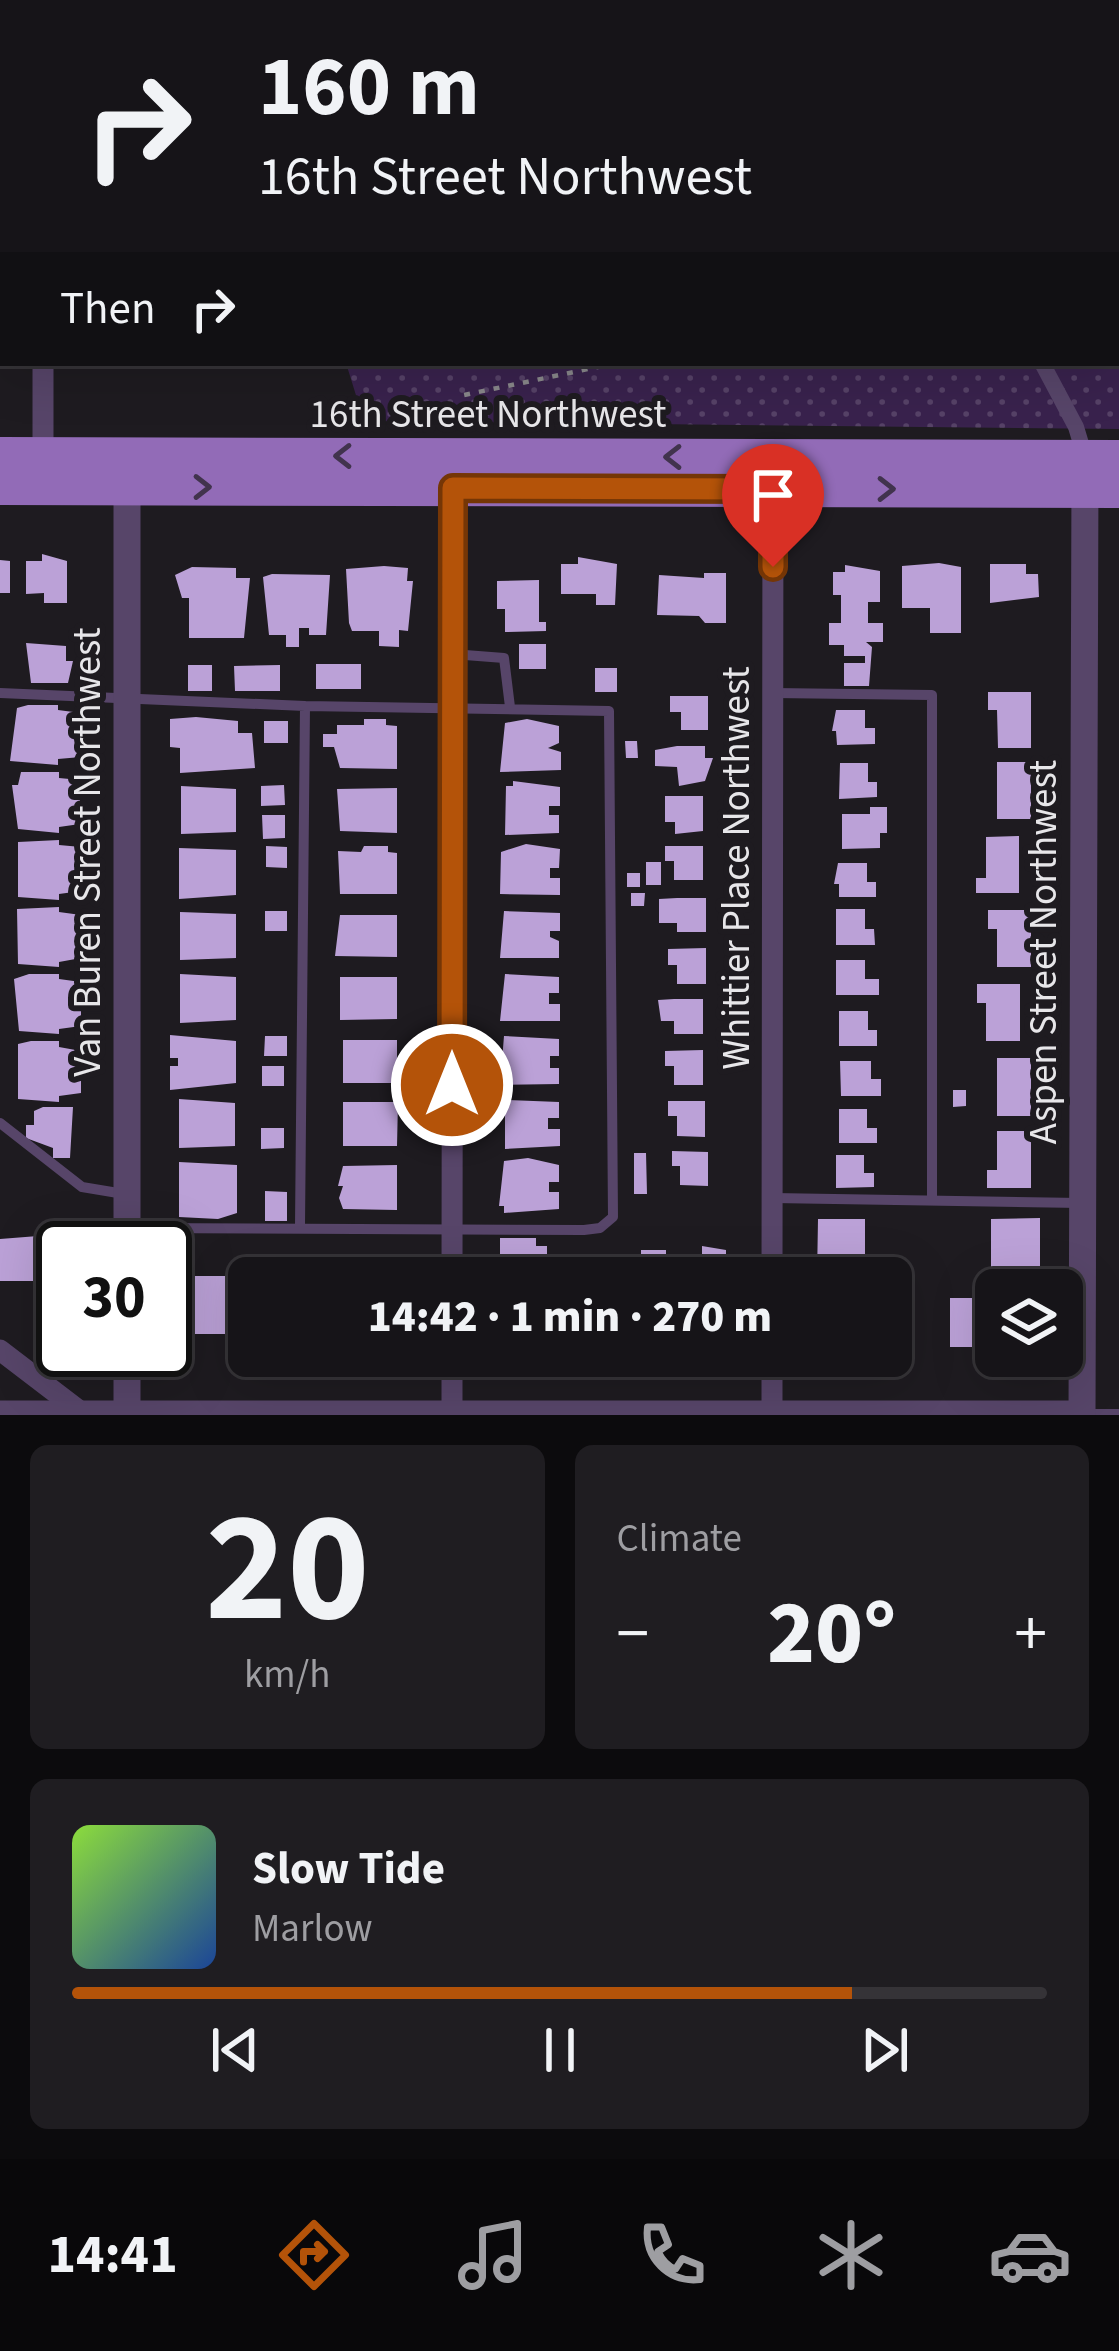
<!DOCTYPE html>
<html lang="en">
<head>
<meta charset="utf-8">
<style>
	:root { --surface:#161418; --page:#1f1d21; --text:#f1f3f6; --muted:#9e9ea2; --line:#353337; --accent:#b45309 }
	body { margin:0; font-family:"Source Sans 3",sans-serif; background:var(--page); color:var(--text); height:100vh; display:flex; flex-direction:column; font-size:45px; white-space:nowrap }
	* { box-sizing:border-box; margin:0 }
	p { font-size:39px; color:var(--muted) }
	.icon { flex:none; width:66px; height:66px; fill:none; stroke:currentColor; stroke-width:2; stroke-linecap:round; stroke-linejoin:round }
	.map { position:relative; height:1415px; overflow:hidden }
	.panel { display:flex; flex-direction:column; gap:30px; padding:30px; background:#0c0b0d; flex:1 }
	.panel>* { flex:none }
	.top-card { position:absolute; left:0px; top:0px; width:1119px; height:366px; box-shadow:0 12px 48px #0002,0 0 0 3px var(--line); background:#161418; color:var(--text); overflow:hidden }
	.tools { position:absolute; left:975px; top:1269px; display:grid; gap:24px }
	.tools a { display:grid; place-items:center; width:108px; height:108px; border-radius:18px; background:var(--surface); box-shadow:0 12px 48px #0002,0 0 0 3px var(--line); font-size:60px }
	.speed { position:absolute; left:36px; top:1221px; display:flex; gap:24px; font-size:60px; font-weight:700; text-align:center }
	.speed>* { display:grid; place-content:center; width:156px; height:156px; border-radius:50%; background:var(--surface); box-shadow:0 12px 48px #0002,0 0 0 3px var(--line); line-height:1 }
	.speed .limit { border:6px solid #111; border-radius:18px; background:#fff; color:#111 }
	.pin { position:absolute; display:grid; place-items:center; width:102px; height:102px; color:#fff; margin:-123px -51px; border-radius:50% 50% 50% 0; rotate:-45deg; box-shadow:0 0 12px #0007 }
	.pin .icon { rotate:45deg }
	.me { position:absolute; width:132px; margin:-66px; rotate:0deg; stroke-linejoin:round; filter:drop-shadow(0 0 9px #0008) }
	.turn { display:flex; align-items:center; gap:42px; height:252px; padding:0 60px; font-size:54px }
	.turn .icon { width:156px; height:156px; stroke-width:2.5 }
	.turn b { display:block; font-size:84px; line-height:102px }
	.then { display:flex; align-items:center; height:114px; padding:0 60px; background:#0003; gap:24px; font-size:45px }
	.big { font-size:90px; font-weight:800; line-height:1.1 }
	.panel .tile { flex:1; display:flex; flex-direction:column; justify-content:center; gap:18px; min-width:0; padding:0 42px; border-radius:18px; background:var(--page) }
	.panel .dial { align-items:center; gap:0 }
	.dial b { font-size:156px; line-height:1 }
	.song { display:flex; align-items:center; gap:36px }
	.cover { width:144px; height:144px; border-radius:18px; background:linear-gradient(135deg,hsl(90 70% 55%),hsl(220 70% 35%)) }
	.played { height:12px; border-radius:6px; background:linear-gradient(90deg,var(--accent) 80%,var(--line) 80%) }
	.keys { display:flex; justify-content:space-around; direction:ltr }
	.heat { display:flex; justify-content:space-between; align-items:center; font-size:66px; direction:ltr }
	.panel .tiles { flex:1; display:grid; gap:30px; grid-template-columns:1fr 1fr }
	.tile:last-child { grid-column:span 2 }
	.trip { position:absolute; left:228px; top:1257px; width:684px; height:120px; border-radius:18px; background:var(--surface); box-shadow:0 12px 48px #0002,0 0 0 3px var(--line); font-weight:800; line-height:120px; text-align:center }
	.menu { display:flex; height:192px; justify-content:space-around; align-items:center; background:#09080a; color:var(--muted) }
	.menu .icon { width:84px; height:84px }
	.menu .on { color:var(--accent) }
	.menu b { font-size:54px; color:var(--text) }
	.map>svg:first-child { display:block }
</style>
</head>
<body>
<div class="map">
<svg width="1119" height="1415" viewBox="0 0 1119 1415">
	<defs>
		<pattern id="park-dots" width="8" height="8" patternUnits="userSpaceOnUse" patternTransform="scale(3)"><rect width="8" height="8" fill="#39224d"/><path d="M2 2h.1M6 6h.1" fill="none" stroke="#564267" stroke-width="1.8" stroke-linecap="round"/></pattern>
	</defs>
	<rect width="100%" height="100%" fill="#1e1b20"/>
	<path fill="url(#park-dots)" d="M 254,0 L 1119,0 L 1119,429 L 364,421 L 346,363 L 1116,363 L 1116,3 Z"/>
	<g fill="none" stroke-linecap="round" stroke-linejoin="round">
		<path stroke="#120023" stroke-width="8" d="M 797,3 L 798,0"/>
	</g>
	<path fill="#bba1d7" d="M 42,554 L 67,561 L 67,603 L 44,603 L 44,593 L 26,594 L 26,561 L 42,561 Z
		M 578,557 L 617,564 L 615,605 L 596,605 L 596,594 L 561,594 L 561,564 L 578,564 Z
		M 0,560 L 10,561 L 10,593 L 0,593 Z
		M 939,563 L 961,567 L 961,633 L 930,633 L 930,608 L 902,608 L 902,566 Z
		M 990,564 L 1026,564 L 1026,574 L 1038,574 L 1039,597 L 990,603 Z
		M 845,565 L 880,571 L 880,602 L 868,602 L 868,623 L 883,623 L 883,642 L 866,642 L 872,647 L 869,686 L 844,686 L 844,663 L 865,663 L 865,656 L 844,656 L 844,645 L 829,645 L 829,623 L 841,623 L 841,595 L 833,595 L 833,572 L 845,572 Z
		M 384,566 L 408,568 L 407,581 L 413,581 L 408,631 L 399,630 L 399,647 L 379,646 L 379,631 L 352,631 L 349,623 L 346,569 Z
		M 192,567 L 236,568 L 236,578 L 250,578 L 244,638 L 189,638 L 189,598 L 182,598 L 175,575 Z
		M 704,573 L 726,573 L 726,623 L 705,623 L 699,616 L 657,615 L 659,575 L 704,578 Z
		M 272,574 L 330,575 L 326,635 L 309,635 L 309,628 L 299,628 L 299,647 L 286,647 L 286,635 L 269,635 L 263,577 Z
		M 539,580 L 539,622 L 546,622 L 546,631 L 505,632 L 505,609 L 497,609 L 497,581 Z
		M 26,643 L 66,646 L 66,661 L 73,661 L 68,683 L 31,683 Z
		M 519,644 L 546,644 L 546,669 L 519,669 Z
		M 316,664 L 361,664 L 361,689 L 316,689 Z
		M 188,665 L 212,665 L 212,691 L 188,691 Z
		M 280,665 L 280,691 L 235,691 L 234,666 Z
		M 595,668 L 617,668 L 617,692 L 595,692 Z
		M 988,692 L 1031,692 L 1031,748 L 998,748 L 997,710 L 988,710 Z
		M 670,696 L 708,696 L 708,730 L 681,730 L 681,712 L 670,712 Z
		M 28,705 L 58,705 L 58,710 L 81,713 L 81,757 L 58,759 L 58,765 L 10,761 L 17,708 Z
		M 836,710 L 865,710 L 865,728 L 875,728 L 875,744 L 837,745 L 836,731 L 832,731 Z
		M 196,717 L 238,721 L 238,733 L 252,733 L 255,768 L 180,773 L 180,748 L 170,747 L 170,719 Z
		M 364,719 L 386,719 L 386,725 L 397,726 L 397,769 L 340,768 L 334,747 L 323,747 L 323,734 L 337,734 L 337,725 L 364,725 Z
		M 527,719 L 559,726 L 559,743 L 548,748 L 561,752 L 561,770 L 500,772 L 505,723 Z
		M 264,721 L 288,721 L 288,743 L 264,743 Z
		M 625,741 L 637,741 L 638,758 L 626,758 Z
		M 677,746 L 705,746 L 705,758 L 713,758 L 705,781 L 679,786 L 677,767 L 655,766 L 655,750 Z
		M 997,762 L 1031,762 L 1031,819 L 997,819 Z
		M 840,763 L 868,763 L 868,782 L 877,782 L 877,797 L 839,799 Z
		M 21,772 L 59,772 L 59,778 L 80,780 L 80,824 L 59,827 L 59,833 L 18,829 L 12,785 L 18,785 Z
		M 513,781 L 560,787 L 560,806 L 549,806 L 549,815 L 559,815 L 559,833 L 505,835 L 506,786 L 513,786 Z
		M 284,785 L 285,805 L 261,806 L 261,786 Z
		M 181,786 L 236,789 L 236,832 L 181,834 Z
		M 397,788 L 397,833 L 340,831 L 337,789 Z
		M 665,796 L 703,796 L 703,831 L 675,834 L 675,822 L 665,822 Z
		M 870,807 L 887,807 L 887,833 L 880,833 L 880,848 L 842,849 L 842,814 L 870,814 Z
		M 262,815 L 285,815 L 285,838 L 263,839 Z
		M 1019,836 L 1019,893 L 976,893 L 976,878 L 986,878 L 986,837 Z
		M 59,840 L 59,845 L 81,847 L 81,891 L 59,894 L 59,900 L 18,897 L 18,842 Z
		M 526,844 L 560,849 L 559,868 L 550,868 L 550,878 L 560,878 L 560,895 L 500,894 L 501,852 Z
		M 266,846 L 287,847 L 287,868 L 266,867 Z
		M 364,846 L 388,846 L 388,852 L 397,853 L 397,894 L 340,894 L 338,851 L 361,852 Z
		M 665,846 L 703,846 L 703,880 L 674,880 L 674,861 L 665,861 Z
		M 179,848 L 236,850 L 236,895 L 179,899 Z
		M 646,862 L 661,862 L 661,885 L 646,885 Z
		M 838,863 L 867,863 L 867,882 L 876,882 L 876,897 L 839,897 L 839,884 L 834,884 Z
		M 627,873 L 640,873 L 640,887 L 627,887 Z
		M 631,893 L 645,893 L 644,906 L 631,906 Z
		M 677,898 L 706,898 L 706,932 L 677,932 L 677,923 L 659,923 L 659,899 Z
		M 59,907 L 59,912 L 81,915 L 81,958 L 59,962 L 59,967 L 18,964 L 17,909 Z
		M 836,909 L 865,909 L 865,929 L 874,929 L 875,945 L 836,945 Z
		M 988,910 L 1031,910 L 1031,967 L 997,967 L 997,929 L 988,929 Z
		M 265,911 L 287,911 L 287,931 L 265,931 Z
		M 504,911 L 560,913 L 560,931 L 550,931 L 550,937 L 559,941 L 559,958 L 500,958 Z
		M 180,912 L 236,914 L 236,958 L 180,960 Z
		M 340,915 L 397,915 L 397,957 L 335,956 Z
		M 706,948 L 706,984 L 677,984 L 677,965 L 668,965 L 668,949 Z
		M 836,960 L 865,960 L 865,979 L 879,979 L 879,995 L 836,995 Z
		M 29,974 L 59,974 L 59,979 L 81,982 L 81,1026 L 59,1029 L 59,1034 L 19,1031 L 14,979 Z
		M 180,974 L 236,977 L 236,1020 L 180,1023 Z
		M 505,974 L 559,977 L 559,993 L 549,993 L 549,1004 L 560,1004 L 560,1021 L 500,1021 Z
		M 340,977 L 397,977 L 397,1019 L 340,1020 Z
		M 977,984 L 1020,984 L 1020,1041 L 986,1041 L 986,1003 L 977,1003 Z
		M 674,999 L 703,999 L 703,1034 L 674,1034 L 674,1021 L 661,1021 L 658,1000 Z
		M 839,1011 L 868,1011 L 868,1030 L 877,1030 L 877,1046 L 839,1046 Z
		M 170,1035 L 236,1041 L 236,1083 L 170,1090 L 170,1066 L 178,1066 L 178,1058 L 170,1058 Z
		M 265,1036 L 287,1036 L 287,1056 L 264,1056 Z
		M 504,1036 L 559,1039 L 559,1056 L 550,1056 L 550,1068 L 559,1068 L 559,1084 L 500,1085 Z
		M 343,1040 L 397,1040 L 397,1083 L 343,1083 Z
		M 31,1041 L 59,1041 L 59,1047 L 81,1051 L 81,1093 L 59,1096 L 59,1102 L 18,1099 L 18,1044 Z
		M 703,1050 L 703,1085 L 674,1085 L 674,1066 L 665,1066 L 665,1051 Z
		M 997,1058 L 1031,1058 L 1031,1116 L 997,1116 Z
		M 840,1061 L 871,1061 L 871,1079 L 881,1079 L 881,1096 L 841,1096 Z
		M 262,1066 L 284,1066 L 284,1086 L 262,1086 Z
		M 953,1090 L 966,1090 L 966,1106 L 953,1107 Z
		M 179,1099 L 235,1103 L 235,1146 L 179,1148 Z
		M 505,1100 L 559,1102 L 559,1118 L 548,1118 L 548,1129 L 560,1129 L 560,1146 L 505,1149 Z
		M 668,1101 L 705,1101 L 705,1137 L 677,1136 L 677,1116 L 668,1116 Z
		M 343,1102 L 398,1102 L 397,1146 L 343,1146 Z
		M 43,1107 L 73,1107 L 70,1158 L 53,1158 L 53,1148 L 26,1138 L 26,1125 L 34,1125 L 34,1111 Z
		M 839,1109 L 867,1109 L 867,1128 L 877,1128 L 877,1143 L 839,1143 Z
		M 261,1128 L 284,1128 L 284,1148 L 261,1149 Z
		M 997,1131 L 1031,1131 L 1031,1188 L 987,1188 L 987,1170 L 997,1170 Z
		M 672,1151 L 708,1152 L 708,1186 L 680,1185 L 680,1166 L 672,1166 Z
		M 634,1153 L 646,1153 L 647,1194 L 634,1194 Z
		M 836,1155 L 864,1155 L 864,1173 L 874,1173 L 874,1187 L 836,1188 Z
		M 528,1158 L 559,1165 L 559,1182 L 549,1182 L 549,1192 L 559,1192 L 559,1209 L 504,1213 L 504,1206 L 499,1206 L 504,1161 Z
		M 179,1162 L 237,1165 L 237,1213 L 218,1219 L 179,1217 Z
		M 397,1165 L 397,1210 L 343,1209 L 339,1198 L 343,1186 L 338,1186 L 343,1166 Z
		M 265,1191 L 287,1192 L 287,1221 L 265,1221 Z
		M 1040,1218 L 1040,1290 L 996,1290 L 996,1347 L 950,1347 L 950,1298 L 991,1298 L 991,1219 Z
		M 818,1219 L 865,1219 L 865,1278 L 817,1278 Z
		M 38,1236 L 76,1239 L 76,1248 L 63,1248 L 63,1321 L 36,1321 L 36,1281 L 0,1281 L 0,1239 Z
		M 500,1238 L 536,1238 L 536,1246 L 547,1246 L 547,1278 L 500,1278 Z
		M 702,1246 L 726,1250 L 726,1278 L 641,1278 L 641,1250 L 666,1250 L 666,1259 L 702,1259 Z
		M 179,1276 L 249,1276 L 249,1334 L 178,1334 Z
		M 891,1298 L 906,1298 L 906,1346 L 891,1346 Z"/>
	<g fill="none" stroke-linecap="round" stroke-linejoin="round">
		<path stroke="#88878a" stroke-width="4.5" stroke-dasharray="6 9" stroke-linecap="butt" d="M 754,3 L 754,0
			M 457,424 L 464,395 L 617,363"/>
		<path stroke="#574569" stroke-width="10" d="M 0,175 L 3,175
			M 452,654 L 504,658 L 510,707
			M 0,693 L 305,706 L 300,1225
			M 773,693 L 932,695 L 932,1200
			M 0,1123 L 82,1187 L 124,1194
			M 773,1198 L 1081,1203
			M 131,1228 L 584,1230 L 600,1228 L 613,1217 L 609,711 L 305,706
			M 1085,1414 L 1119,1414"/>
		<path stroke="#574569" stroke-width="16" d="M 1020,3 L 1023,0
			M 1042,363 L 1076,427 L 1085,457"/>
		<path stroke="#574569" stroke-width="21" d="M 42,0 L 42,3
			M 43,363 L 43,462
			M 452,1278 L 453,481
			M 772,1278 L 773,481
			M 0,1350 L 85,1415
			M 452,1356 L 452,1414
			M 772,1414 L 772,1356"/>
		<path stroke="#574569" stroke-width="27" d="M 127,472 L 127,1248
			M 127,1350 L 127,1415
			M 0,1414 L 1082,1414
			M 1082,1415 L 1085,474"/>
		<path stroke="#926bb7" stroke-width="36" d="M 0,455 L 1119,458
			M 0,487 L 1119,490"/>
	</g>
	<defs><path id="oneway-chevron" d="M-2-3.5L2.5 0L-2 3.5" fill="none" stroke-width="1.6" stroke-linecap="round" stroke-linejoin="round" transform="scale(3)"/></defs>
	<g stroke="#41334d">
		<use href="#oneway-chevron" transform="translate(343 456) rotate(-180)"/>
		<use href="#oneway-chevron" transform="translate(673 457) rotate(-180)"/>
		<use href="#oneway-chevron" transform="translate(202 487)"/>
		<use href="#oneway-chevron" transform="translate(886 489)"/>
	</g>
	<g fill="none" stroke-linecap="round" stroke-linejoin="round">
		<g stroke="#753606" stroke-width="30">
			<path id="route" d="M 452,1085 L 453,488 L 773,489 L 773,567"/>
		</g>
		<use href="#route" stroke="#b45309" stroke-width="21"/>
	</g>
	<g text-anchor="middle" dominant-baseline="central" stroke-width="12" stroke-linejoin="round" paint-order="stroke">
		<g font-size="39" fill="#e7e6e9" stroke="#1e1b20">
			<text x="488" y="415">16th Street Northwest</text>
			<text transform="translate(88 852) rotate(-90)">Van Buren Street Northwest</text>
			<text transform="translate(737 868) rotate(-90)">Whittier Place Northwest</text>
			<text transform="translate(1044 952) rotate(-90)">Aspen Street Northwest</text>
		</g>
	</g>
</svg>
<div class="tools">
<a><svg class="icon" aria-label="layers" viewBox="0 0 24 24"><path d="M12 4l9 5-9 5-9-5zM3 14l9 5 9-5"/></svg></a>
</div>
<div class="speed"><div class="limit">30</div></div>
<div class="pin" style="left:773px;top:567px;background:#d93025"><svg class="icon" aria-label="arrive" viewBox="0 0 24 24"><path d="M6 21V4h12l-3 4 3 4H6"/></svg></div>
<svg class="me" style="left:452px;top:1085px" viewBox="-20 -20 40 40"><circle r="17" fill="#b45309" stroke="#fff" stroke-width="3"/><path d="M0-11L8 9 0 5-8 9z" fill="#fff"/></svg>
<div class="trip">14:42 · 1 min · 270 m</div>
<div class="top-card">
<div class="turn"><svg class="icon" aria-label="right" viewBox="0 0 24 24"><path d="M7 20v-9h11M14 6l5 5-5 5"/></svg><div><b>160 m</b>16th Street Northwest</div></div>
<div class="then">Then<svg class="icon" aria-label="right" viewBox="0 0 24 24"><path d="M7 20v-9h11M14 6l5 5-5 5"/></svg></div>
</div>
</div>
<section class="panel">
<div class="tiles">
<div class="tile dial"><b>20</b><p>km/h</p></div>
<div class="tile"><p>Climate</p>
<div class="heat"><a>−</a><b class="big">20°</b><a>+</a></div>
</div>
<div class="tile">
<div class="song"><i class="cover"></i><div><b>Slow Tide</b><p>Marlow</p></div></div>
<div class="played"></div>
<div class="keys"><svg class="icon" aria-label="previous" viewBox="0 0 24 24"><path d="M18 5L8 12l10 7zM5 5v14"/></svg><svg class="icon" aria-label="pause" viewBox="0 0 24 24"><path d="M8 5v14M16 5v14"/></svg><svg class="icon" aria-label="next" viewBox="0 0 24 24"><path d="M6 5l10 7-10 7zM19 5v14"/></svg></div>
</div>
</div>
</section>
<nav class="menu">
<b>14:41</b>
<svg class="icon on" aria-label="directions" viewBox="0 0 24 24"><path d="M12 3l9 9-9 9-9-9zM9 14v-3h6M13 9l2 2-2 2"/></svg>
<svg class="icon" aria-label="music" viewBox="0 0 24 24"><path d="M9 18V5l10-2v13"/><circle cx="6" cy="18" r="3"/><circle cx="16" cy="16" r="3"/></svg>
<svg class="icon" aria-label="phone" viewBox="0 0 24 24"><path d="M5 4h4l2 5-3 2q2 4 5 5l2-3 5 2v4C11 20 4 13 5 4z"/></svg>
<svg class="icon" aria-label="climate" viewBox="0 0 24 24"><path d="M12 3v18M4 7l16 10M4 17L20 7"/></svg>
<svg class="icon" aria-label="car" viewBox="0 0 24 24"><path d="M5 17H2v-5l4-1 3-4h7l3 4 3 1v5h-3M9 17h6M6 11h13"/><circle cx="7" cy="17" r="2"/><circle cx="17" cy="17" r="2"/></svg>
</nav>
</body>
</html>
